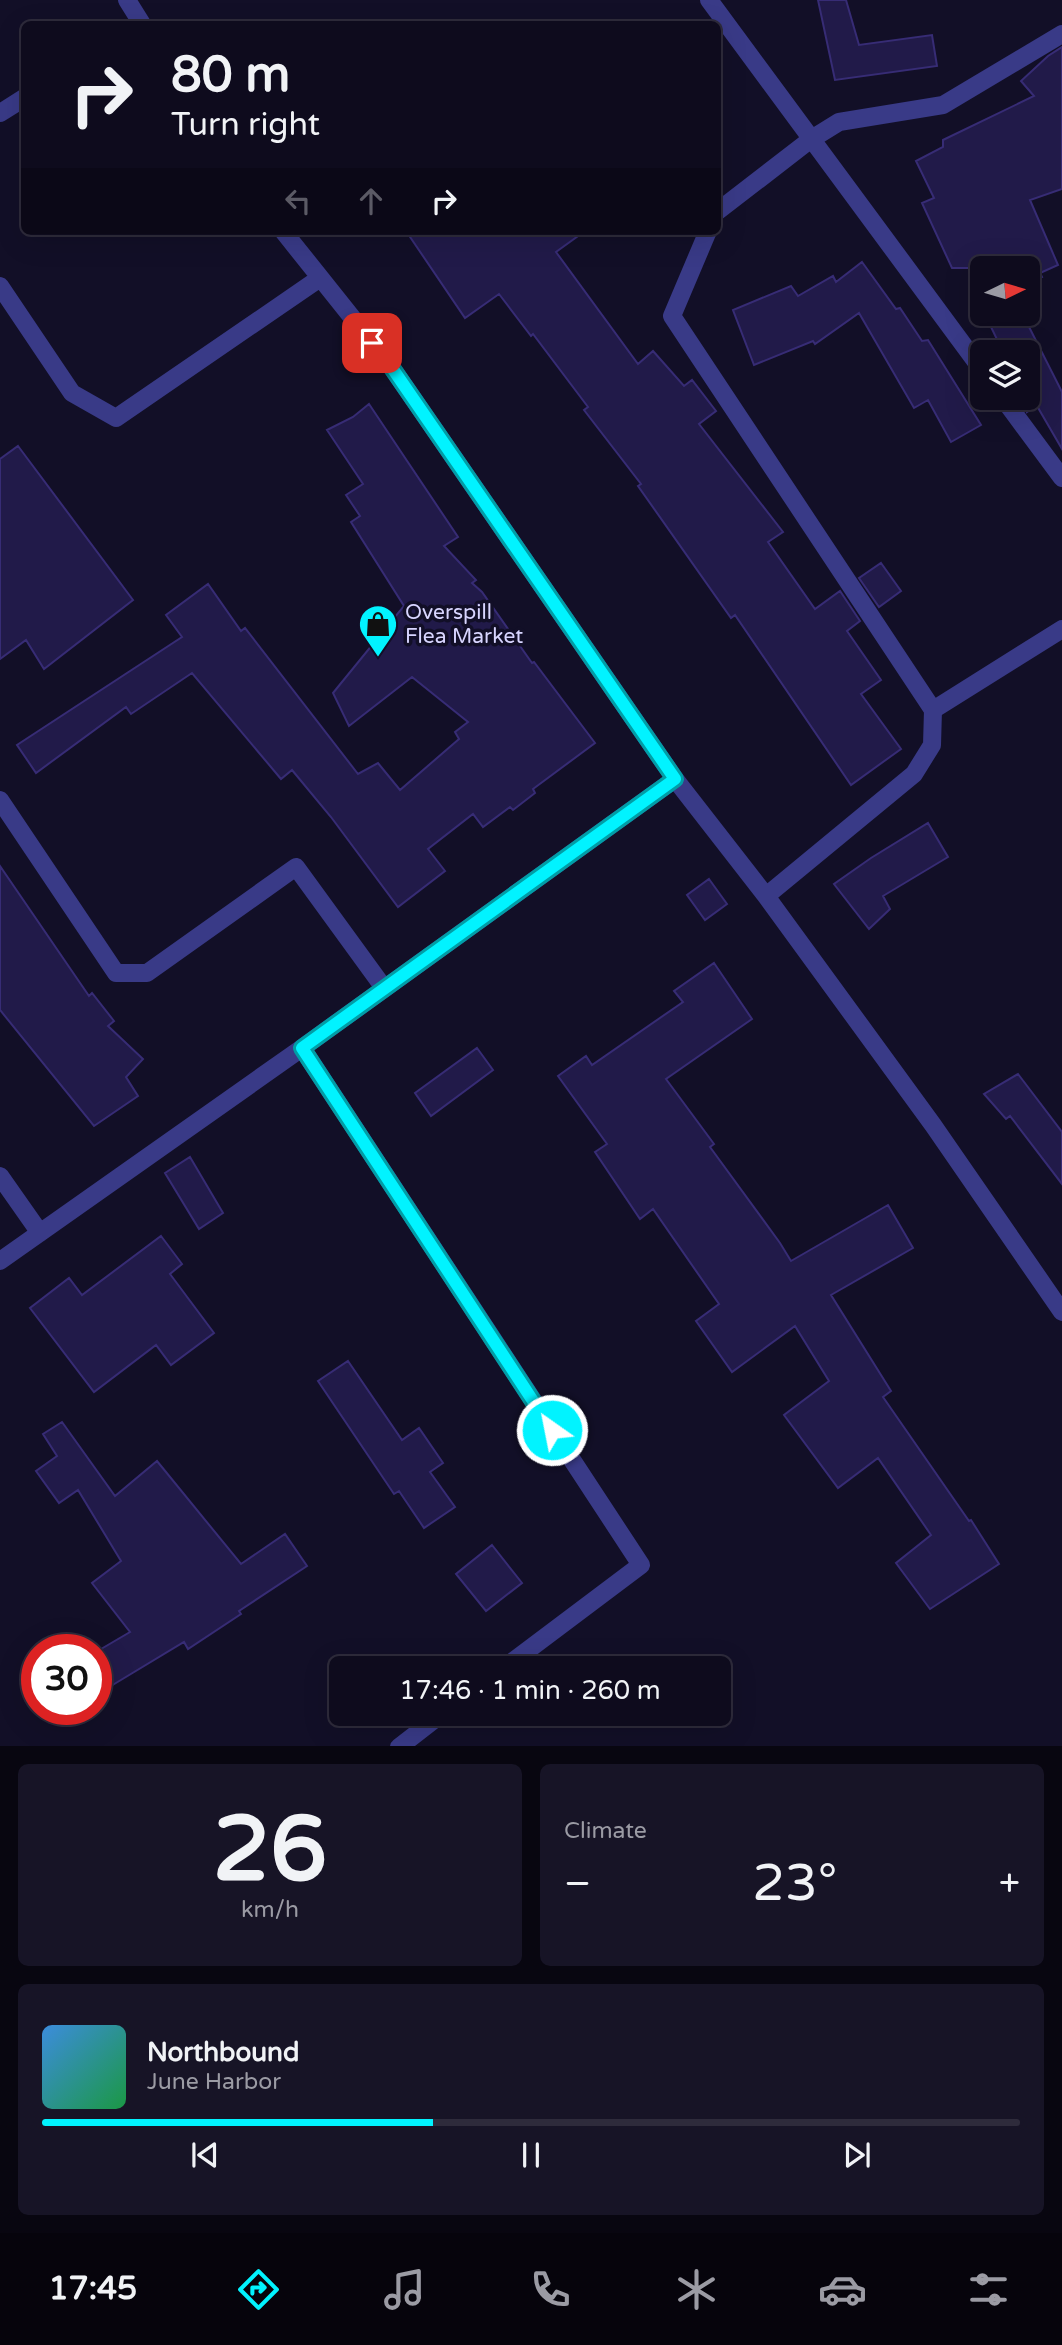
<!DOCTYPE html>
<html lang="en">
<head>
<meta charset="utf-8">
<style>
	:root { --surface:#0e0b1d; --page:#171426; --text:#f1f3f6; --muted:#9b9ba4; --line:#2e2b3b; --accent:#01f3ff }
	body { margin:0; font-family:"Varela Round",sans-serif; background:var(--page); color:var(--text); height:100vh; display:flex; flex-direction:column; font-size:26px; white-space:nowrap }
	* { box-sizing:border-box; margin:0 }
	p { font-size:23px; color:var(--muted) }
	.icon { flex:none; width:38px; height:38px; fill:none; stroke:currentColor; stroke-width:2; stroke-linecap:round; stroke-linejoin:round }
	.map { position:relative; height:1746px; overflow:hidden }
	.drawer { display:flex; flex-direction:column; gap:18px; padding:18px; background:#080610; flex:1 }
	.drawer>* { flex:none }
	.hud { position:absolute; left:21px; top:21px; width:700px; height:214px; border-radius:10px; box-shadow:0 7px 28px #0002,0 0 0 2px var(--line); background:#0e0b1d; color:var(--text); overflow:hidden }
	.needle { width:46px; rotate:85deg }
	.buttons { position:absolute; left:970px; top:256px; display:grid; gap:14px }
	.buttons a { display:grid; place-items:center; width:70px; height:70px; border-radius:10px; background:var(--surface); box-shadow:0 7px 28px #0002,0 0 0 2px var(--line); font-size:35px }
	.speed { position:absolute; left:21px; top:1634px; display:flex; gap:14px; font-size:35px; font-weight:700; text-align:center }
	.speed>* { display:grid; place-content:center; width:91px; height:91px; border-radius:50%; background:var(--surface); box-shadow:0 7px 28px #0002,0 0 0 2px var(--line); line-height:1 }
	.speed .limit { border:10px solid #d22; background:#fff; color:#111 }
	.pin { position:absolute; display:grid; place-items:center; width:60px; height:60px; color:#fff; margin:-30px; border-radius:14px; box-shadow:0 4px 10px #0006 }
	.me { position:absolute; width:77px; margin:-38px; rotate:327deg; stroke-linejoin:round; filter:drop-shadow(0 0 5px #0008) }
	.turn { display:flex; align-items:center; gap:24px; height:147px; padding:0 35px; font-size:32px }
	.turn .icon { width:91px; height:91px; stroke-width:2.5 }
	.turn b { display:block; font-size:49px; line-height:60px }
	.lanes { display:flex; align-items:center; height:66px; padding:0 35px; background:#0003; justify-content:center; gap:35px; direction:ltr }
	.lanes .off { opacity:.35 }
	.big { font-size:52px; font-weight:600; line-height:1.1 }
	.drawer .tile { flex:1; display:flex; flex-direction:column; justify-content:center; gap:10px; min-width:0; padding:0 24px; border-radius:10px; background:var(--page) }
	.drawer .dial { align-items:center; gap:0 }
	.dial b { font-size:91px; line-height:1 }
	.song { display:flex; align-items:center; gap:21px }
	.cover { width:84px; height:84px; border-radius:10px; background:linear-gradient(135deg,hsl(210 70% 55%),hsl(140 70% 35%)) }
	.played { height:7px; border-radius:4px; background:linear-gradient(90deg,var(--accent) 40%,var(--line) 40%) }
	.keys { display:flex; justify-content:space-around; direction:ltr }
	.heat { display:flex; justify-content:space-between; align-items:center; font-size:38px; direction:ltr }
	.drawer .tiles { flex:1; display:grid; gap:18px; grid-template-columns:1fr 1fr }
	.tile:last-child { grid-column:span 2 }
	.trip { position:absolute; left:329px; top:1656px; width:402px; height:70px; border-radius:10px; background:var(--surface); box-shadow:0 7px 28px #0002,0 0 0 2px var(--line); font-weight:600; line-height:70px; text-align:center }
	.tabs { display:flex; height:112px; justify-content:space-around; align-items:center; background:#06040c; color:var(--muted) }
	.tabs .icon { width:49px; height:49px }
	.tabs .on { color:var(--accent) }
	.tabs b { font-size:32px; color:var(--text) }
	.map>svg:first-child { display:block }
</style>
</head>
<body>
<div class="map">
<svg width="1062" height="1747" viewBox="0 0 1062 1747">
	<rect width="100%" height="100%" fill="#120f27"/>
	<path fill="#211a49" stroke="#372c75" stroke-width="2" d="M 818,0 L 846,0 L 859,45 L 932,35 L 937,66 L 835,80 Z
		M 1062,47 L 1062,189 L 1030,200 L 1058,265 L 1040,273 L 1042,277 L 1027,284 L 1027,268 L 982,268 L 982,271 L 980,268 L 952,268 L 922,203 L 934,198 L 916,161 L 943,147 L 943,140 L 1034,96 L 1021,81 L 1048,56 Z
		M 406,231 L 585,231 L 556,252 L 638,364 L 653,351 L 684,386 L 692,380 L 716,411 L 699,424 L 783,532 L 768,542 L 815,609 L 840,591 L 860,621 L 847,631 L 881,680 L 861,694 L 901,749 L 851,785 L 735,615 L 731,618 L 638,486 L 641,484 L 584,410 L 588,407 L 533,334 L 531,336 L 499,294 L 465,318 Z
		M 862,262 L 896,309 L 900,308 L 922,341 L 928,340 L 981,425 L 951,442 L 928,400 L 914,408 L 859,313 L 815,344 L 813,341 L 754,365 L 733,310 L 791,286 L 798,296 L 833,276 L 836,282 Z
		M 1017,313 L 1022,313 L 1062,392 L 1062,449 L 1037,406 L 1027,412 L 1027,352 L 1003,352 L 991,327 Z
		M 369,404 L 458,537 L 444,546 L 476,580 L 472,583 L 482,592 L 532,663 L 534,662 L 595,743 L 533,789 L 535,793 L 513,810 L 510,807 L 483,827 L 473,814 L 428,849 L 445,871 L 398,907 L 331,817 L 292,770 L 281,779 L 192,673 L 131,714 L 126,707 L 36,773 L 17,745 L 182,637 L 166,615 L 208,584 L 241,631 L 245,628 L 358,774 L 378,763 L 400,790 L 459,739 L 455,732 L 468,722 L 412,677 L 349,726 L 333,693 L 404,606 L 351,522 L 360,516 L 346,495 L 363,484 L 327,430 L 353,417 Z
		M 18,446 L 133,600 L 44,669 L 26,640 L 0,659 L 0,459 Z
		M 881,563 L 901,591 L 879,607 L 859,578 Z
		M 928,823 L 948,857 L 883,896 L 890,909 L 869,929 L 834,884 L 871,858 Z
		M 0,866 L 89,996 L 92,993 L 114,1021 L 108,1026 L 143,1059 L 126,1077 L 138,1096 L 94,1126 L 0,1010 Z
		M 709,879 L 727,904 L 705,920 L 687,895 Z
		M 714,963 L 752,1019 L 666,1079 L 714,1144 L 710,1147 L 780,1243 L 791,1261 L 888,1205 L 913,1248 L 831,1295 L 891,1391 L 883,1397 L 969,1521 L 971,1520 L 999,1564 L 930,1609 L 896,1563 L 931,1535 L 878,1458 L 838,1488 L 784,1415 L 829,1381 L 795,1326 L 732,1372 L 696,1321 L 719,1304 L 653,1209 L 640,1219 L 595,1152 L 607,1144 L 558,1076 L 586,1056 L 592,1065 L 683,1002 L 674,991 Z
		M 477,1048 L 493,1070 L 431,1116 L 415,1093 Z
		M 1018,1074 L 1062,1132 L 1062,1184 L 1010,1116 L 1006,1119 L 984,1094 Z
		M 190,1157 L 223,1213 L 199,1229 L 165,1173 Z
		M 161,1236 L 182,1264 L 170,1274 L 214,1333 L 171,1365 L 156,1345 L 94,1392 L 30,1308 L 69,1278 L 82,1295 Z
		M 348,1361 L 402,1440 L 419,1428 L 443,1463 L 430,1472 L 455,1507 L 424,1528 L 399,1491 L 394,1494 L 318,1381 Z
		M 62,1422 L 115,1496 L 157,1461 L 241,1564 L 285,1534 L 307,1566 L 239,1611 L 241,1614 L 188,1649 L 184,1642 L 106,1689 L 96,1673 L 96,1652 L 130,1632 L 92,1583 L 121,1561 L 78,1490 L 59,1503 L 36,1471 L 57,1456 L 43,1434 Z
		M 492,1545 L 522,1583 L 486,1611 L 456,1574 Z"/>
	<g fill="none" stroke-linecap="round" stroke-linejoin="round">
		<path stroke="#393a87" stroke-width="18" d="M 127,0 L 142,24
			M 709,0 L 982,370
			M 0,113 L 24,98
			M 718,211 L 810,140 L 839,122 L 943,105 L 1062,34
			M 283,231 L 390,365 L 675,779 L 766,896 L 933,1125 L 1062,1312
			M 708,231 L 672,316 L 933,710 L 932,745 L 914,774 L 766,896
			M 0,286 L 72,393 L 116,418 L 320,278
			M 1002,397 L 1062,478
			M 933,710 L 1062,629
			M 0,800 L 116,973 L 147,973 L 296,867 L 384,988
			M 302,1048 L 641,1565 L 504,1668
			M 0,1176 L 40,1233
			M 0,1261 L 302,1048 L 675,779
			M 399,1747 L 443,1713"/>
	</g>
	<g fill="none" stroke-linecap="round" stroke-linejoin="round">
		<g stroke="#019ea6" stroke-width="18">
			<path id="route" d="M 372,343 L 390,365 L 675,779 L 302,1048 L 552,1430"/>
		</g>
		<use href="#route" stroke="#01f3ff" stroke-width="12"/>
	</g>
	<defs>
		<g id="shop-pin" transform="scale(2.0125)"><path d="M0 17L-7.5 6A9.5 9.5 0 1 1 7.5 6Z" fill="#01f3ff" stroke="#120f27"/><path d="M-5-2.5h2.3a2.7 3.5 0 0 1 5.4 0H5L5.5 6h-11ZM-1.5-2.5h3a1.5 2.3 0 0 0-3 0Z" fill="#111"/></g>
	</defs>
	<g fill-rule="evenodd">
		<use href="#shop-pin" x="378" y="624"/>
	</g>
	<g text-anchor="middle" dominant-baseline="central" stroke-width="7" stroke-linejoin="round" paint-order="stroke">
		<g font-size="21" fill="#d8d5ff" stroke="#120f27" text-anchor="start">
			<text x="405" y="612">Overspill<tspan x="405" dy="24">Flea Market</tspan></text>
		</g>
	</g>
</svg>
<div class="buttons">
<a><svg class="needle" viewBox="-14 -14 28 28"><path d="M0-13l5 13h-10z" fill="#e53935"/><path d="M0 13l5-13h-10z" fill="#9b9ba4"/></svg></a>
<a><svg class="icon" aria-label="layers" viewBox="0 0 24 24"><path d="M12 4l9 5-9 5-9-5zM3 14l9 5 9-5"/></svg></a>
</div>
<div class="speed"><div class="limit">30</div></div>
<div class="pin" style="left:372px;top:343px;background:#d93025"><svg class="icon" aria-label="arrive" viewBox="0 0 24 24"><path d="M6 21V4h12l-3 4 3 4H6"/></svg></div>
<svg class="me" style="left:552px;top:1430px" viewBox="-20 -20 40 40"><circle r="17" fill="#01f3ff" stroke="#fff" stroke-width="3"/><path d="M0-11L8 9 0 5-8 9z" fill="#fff"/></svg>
<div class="trip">17:46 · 1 min · 260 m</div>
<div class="hud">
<div class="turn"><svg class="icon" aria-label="right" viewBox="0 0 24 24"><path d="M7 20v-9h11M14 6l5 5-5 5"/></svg><div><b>80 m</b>Turn right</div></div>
<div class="lanes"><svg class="icon off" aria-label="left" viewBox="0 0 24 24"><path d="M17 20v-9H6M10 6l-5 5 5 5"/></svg><svg class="icon off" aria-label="ahead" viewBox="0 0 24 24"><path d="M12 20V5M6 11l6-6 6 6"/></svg><svg class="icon" aria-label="right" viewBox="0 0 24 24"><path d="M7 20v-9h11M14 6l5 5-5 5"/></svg></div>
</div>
</div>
<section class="drawer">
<div class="tiles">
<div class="tile dial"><b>26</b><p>km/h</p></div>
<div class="tile"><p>Climate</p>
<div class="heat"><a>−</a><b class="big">23°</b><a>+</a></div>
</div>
<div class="tile">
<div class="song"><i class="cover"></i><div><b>Northbound</b><p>June Harbor</p></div></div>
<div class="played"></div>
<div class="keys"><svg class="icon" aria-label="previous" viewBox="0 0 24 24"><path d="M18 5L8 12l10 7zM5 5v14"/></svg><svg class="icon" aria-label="pause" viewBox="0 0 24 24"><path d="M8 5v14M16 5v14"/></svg><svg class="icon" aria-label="next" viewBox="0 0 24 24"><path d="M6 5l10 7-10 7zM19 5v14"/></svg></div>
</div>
</div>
</section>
<nav class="tabs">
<b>17:45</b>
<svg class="icon on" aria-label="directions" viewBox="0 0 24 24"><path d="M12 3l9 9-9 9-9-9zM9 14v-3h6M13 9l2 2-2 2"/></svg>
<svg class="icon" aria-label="music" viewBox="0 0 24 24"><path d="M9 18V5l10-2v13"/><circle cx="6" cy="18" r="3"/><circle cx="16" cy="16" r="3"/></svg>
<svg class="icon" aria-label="phone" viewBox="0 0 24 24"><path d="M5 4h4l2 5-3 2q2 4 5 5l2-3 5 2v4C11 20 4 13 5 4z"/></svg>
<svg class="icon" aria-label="climate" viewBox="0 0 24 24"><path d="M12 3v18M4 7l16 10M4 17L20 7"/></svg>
<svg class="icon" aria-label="car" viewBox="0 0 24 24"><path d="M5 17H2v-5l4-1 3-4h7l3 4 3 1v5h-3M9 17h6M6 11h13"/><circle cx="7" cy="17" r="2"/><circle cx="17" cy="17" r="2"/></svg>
<svg class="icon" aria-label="filters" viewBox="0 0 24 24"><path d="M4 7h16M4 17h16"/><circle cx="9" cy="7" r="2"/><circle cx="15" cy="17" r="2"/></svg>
</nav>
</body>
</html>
